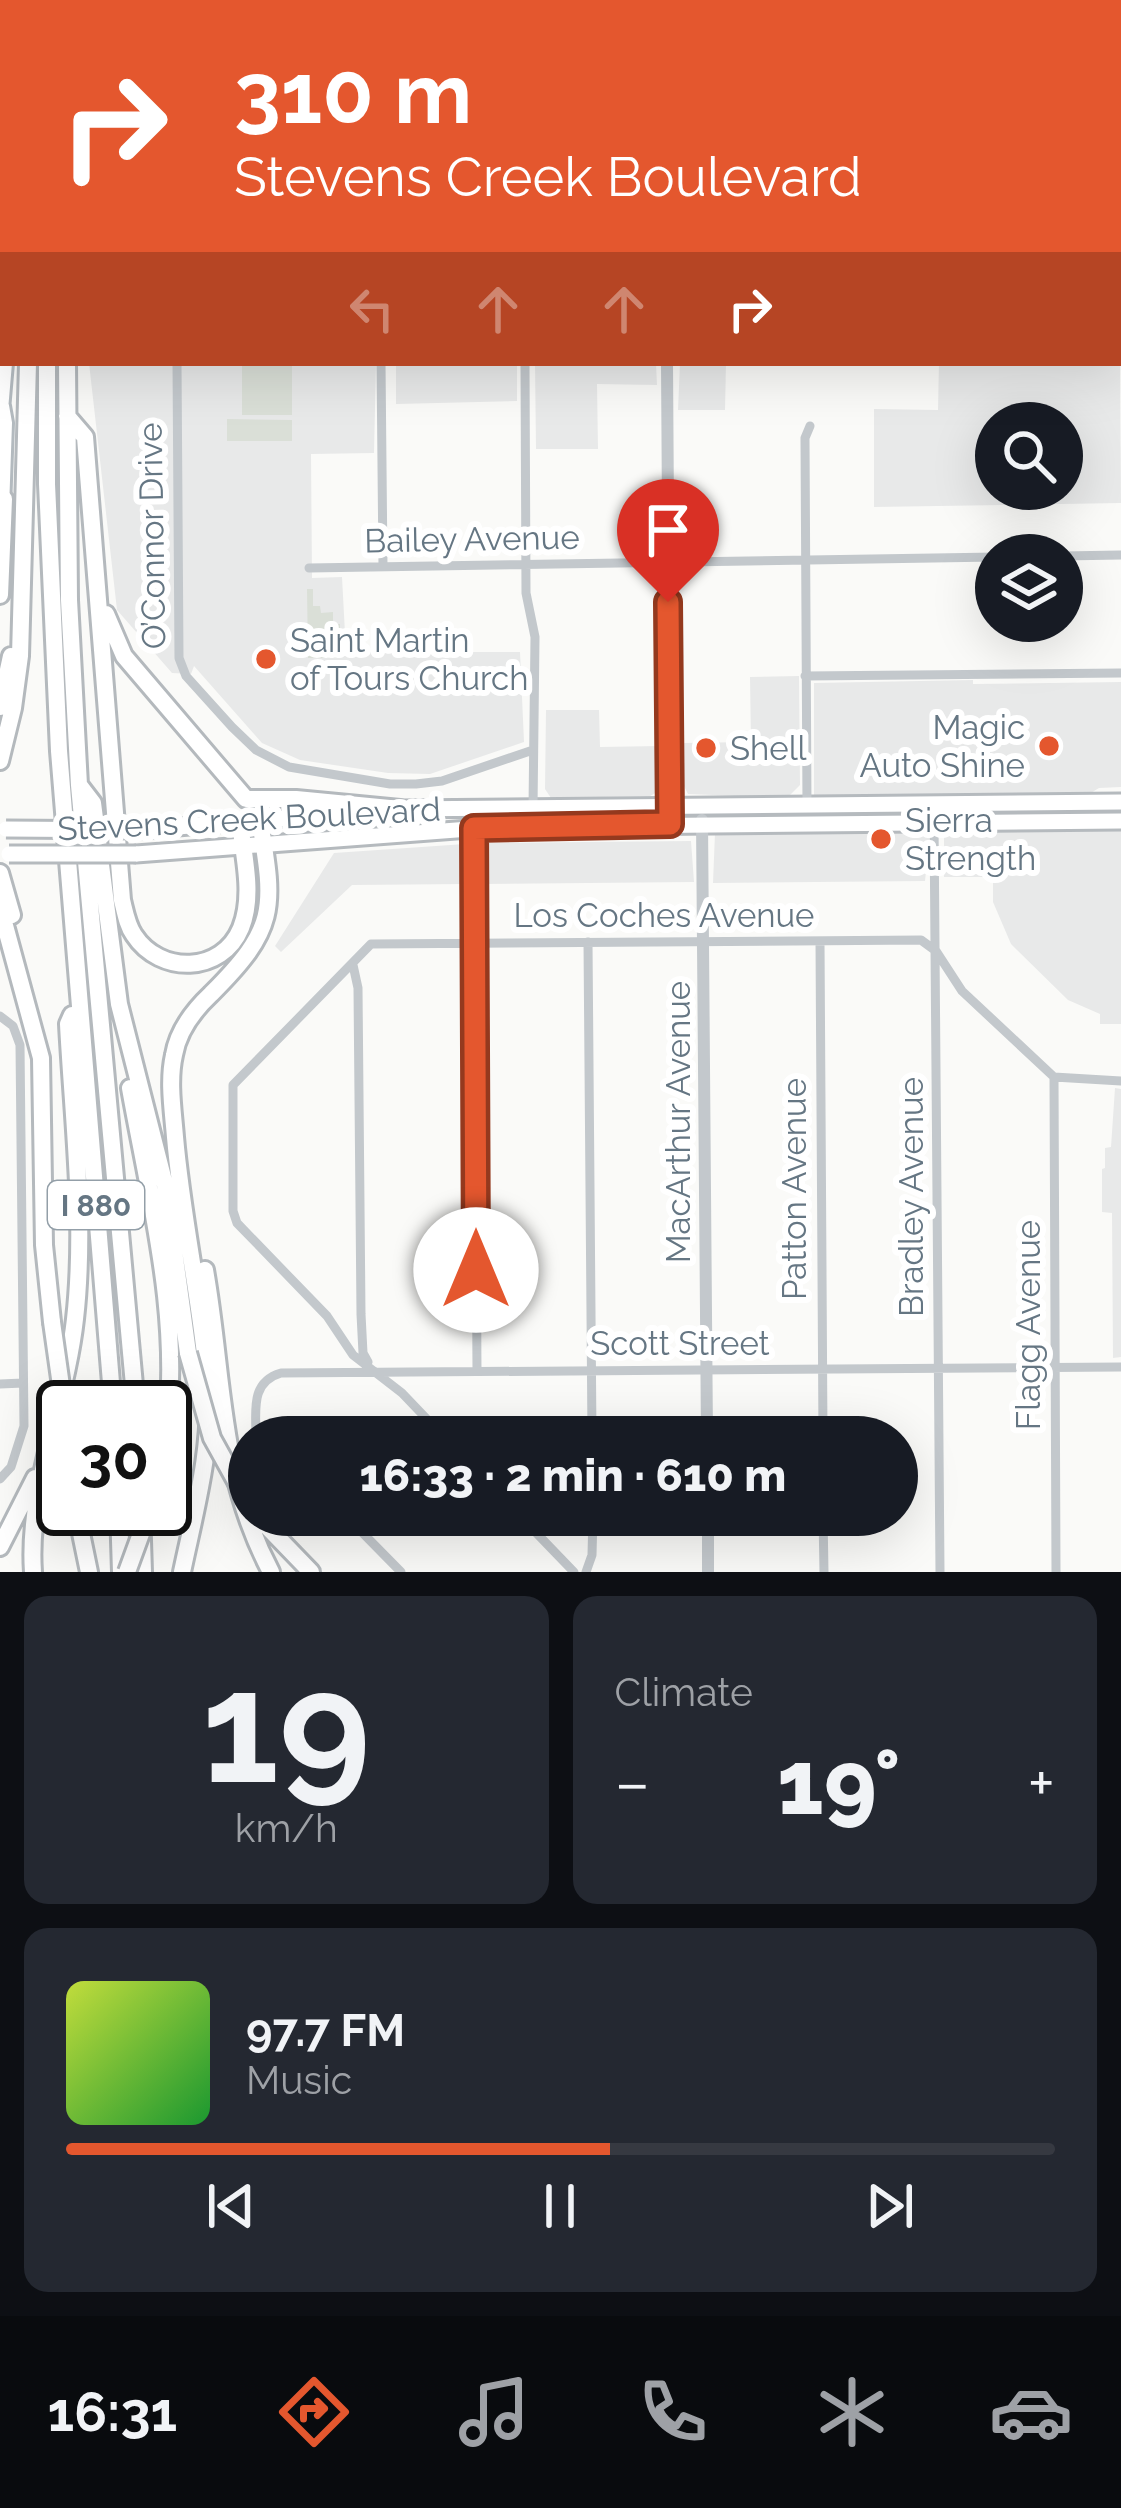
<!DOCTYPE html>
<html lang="en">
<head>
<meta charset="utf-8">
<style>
	:root { --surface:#171b24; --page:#242831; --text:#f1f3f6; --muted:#9ea1a6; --line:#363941; --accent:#e4572e }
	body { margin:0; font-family:Raleway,sans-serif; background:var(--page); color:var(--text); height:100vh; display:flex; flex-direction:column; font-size:45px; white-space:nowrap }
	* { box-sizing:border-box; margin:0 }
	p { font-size:39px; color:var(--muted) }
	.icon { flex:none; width:66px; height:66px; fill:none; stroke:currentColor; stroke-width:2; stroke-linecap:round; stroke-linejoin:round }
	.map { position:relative; height:1572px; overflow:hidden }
	.details { display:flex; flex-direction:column; gap:24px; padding:24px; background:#0d0f14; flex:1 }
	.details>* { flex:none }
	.guide { position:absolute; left:0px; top:0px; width:1122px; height:366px; box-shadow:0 12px 48px #0002; background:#e4572e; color:#fff; overflow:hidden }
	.fabs { position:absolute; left:975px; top:402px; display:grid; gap:24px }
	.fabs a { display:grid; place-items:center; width:108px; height:108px; border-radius:50%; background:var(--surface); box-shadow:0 12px 48px #0002; font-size:60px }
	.speed { position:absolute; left:36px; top:1380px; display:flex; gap:24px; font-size:60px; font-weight:700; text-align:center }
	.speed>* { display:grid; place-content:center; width:156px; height:156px; border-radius:50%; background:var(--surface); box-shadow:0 12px 48px #0002; line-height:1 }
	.speed .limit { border:6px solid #111; border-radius:18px; background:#fff; color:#111 }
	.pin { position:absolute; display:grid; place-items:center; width:102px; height:102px; color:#fff; margin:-123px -51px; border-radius:50% 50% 50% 0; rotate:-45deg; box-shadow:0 0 12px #0007 }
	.pin .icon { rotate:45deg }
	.me { position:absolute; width:132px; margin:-66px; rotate:0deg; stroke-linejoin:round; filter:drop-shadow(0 0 9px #0008) }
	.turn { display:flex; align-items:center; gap:42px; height:252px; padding:0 36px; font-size:54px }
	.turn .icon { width:156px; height:156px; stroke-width:2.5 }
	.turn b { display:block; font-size:84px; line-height:102px }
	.lanes { display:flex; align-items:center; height:114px; padding:0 36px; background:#0003; justify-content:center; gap:60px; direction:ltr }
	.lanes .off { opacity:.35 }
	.big { font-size:90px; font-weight:800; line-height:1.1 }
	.details .widget { flex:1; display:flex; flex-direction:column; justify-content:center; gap:18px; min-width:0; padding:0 42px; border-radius:24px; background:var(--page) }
	.details .dial { align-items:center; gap:0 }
	.dial b { font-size:156px; line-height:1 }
	.song { display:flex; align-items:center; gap:36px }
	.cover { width:144px; height:144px; border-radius:18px; background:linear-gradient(135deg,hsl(70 70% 55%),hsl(130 70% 35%)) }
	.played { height:12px; border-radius:6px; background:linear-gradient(90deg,var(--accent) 55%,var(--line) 55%) }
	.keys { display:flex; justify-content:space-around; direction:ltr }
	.heat { display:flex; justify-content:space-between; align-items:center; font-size:66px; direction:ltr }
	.details .tiles { flex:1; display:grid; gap:24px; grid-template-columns:1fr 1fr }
	.widget:last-child { grid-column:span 2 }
	.trip { position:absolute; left:228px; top:1416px; width:690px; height:120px; border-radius:60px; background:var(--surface); box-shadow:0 12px 48px #0002; font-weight:800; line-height:120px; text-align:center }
	.dock { display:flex; height:192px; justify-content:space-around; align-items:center; background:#090b0e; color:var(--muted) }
	.dock .icon { width:84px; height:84px }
	.dock .active { color:var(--accent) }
	.dock b { font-size:54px; color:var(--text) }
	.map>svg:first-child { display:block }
</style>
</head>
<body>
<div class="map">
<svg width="1121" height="1572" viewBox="0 0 1121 1572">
	<rect width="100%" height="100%" fill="#fafaf8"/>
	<path fill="#e8e9e9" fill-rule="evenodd" d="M 111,0 L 593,0 L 593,3 L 111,3 Z
		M 1119,241 L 1121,503 L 874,507 L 874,409 L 938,410 L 939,363 L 1119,363 ZM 996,423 L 1062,423 L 1062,489 L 996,489 Z
		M 89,363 L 376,363 L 374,453 L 311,454 L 312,578 L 342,577 L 346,652 L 374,652 L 374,635 L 471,632 L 472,652 L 520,652 L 524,742 L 430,774 L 388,773 L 300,760 L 262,743 L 194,666 L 191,674 L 172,673 L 117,610 Z
		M 396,363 L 517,363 L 517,401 L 396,404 Z
		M 535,363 L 656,363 L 657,385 L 597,384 L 598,449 L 536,449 Z
		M 680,363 L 726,363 L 725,410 L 678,410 Z
		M 799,676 L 800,785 L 787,798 L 688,794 L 683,784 L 683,743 L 751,742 L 750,677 Z
		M 973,680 L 973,684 L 1121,682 L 1121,787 L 1099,788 L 1089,794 L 814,798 L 814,683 Z
		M 546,710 L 599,710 L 600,747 L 660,746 L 659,791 L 650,796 L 551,798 L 545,789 Z
		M 1049,827 L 1121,829 L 1121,1024 L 1100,1024 L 1100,1014 L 1068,1000 L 1011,944 L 993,902 L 993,877 L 944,877 L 944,829 Z
		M 930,832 L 925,881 L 713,883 L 715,833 Z
		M 691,841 L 694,882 L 482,884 L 480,843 Z
		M 465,844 L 465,884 L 352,885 L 281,952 L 275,946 L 334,853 Z
		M 1115,1088 L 1121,1089 L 1121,1357 L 1113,1358 L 1112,1213 L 1102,1212 L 1102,1169 L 1105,1168 L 1105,1148 L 1111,1147 Z"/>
	<path fill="#dadfd7" d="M 242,363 L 292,363 L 292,415 L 242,415 Z
		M 227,419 L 292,420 L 292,441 L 227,441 Z
		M 307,589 L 313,589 L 313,606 L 320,606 L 321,613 L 333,612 L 333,624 L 340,624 L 340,658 L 308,658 Z"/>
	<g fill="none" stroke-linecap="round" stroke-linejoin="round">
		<g stroke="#b3babf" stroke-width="20">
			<path id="secondary" d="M 1119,143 L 1121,142
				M 0,211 L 3,211
				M 0,284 L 3,291
				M 1,410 L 5,363
				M 2,509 L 5,423 L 2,406"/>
		</g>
		<g stroke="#b5babe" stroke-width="21">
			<path id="primary" d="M 1102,0 L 1104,3
				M 1121,0 L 1121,1
				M 1119,34 L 1121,38
				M 1119,126 L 1121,123
				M 140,830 L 400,809 L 1121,802
				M 136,854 L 496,827 L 1121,821"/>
		</g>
		<g stroke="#b4b9bd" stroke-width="22">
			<path id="motorway" d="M 66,0 L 66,3
				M 47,3 L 47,0
				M 47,363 L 47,484 L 59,751 L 113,1407
				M 67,363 L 69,600 L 79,785 L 136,1407
				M 67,416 L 85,437 L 122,900 C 125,912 127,925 134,935 C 160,975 222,974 241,928 C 254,896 244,857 240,824
				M 0,595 L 4,499
				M 106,614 L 124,656 L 246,799 L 296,799 L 400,809
				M 0,707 L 11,656
				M 0,761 L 13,708 L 20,656 L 28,363
				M 80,786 L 93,803 L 119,1004 L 165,1185 L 188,1353
				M 0,873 L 12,915
				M 0,907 L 41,1058 L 44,1245 L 52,1322
				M 130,1088 C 151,1205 183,1324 165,1443
				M 205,1270 C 224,1378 218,1472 271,1572
				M 76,1509 L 89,1572
				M 119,1509 L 121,1572
				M 141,1509 L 143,1572
				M 256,1515 L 311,1572
				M 0,1547 L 35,1478
				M 33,1572 C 27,1490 66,1402 75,1319 C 86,1222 73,1120 68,1024 L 72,1015
				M 182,1572 C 195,1510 213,1447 208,1382 C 201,1300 182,1219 175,1137 C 173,1111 168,1081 174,1055 C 178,1031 194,1010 211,994 C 276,929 275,910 260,822"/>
		</g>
		<path stroke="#c3c8cc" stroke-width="9" d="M 103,0 L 103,3
			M 1026,3 L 1033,0
			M 1119,232 L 1121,232
			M 177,363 L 179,658 L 186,676 L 232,727 L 256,750 L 289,767 L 390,784 L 416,784 L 442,781 L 533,750
			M 381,363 L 383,567
			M 525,363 L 526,593 L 535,637 L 533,808
			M 1062,556 L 1121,555
			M 309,568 L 996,557
			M 805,676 L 1121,673
			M 807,806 L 805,438 L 810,426
			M 934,821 L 940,1572
			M 474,828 L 477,1371
			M 820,941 L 823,1437
			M 588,942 L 592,1437
			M 353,965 L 358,988 L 361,1314 L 363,1353 L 368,1362
			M 0,1016 L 13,1026 L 20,1045 L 24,1426 L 11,1467 L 0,1479
			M 1054,1077 L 1056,1572
			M 0,1384 L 23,1383
			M 256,1437 C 256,1411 250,1382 281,1373 L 1121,1367
			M 444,1437 L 402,1393 L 353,1355 L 327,1316 L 237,1223 L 233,1211 L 233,1085 L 371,944 L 921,940 L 936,951 L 962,991 L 1054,1077 L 1121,1081
			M 345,1515 L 401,1572
			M 519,1515 L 574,1572
			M 823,1515 L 824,1572
			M 586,1572 L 592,1555 L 593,1515"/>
		<path stroke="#c3c8cc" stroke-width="12" d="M 667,363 L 670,812
			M 702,820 L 707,1437
			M 708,1515 L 708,1572"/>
		<use href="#secondary" stroke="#fff" stroke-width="14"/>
		<use href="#primary" stroke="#fff" stroke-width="15"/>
		<use href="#motorway" stroke="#fff" stroke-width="16"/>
		<g stroke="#b5babe" stroke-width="21" stroke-linecap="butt">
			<path id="primary-bridge" d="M 6,829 L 140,830
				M 9,854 L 136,854"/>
		</g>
		<g stroke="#b4b9bd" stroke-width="22" stroke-linecap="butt">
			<path id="motorway-bridge" d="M 52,1322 L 64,1407
				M 188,1353 L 212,1438 L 249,1505
				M 127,1572 L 150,1509"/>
		</g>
		<use href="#primary-bridge" stroke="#fff" stroke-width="15"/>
		<use href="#motorway-bridge" stroke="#fff" stroke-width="16"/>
	</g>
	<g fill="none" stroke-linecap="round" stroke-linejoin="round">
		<g stroke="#94391e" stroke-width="30">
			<path id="route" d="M 476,1270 L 474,828 L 670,824 L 668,602"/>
		</g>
		<use href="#route" stroke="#e4572e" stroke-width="21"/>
	</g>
	<g fill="#e4572e" stroke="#fff" stroke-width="4.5">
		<circle cx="266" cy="659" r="12"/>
		<circle cx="1049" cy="746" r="12"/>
		<circle cx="706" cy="748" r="12"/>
		<circle cx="881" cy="839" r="12"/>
	</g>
	<g text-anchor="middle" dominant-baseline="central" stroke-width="12" stroke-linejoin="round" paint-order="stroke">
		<rect fill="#fff" stroke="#939fa8" stroke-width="3" x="48" y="1181" width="96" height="48" rx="9"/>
		<g font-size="30" font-weight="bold" fill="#657683">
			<text x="96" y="1205">I 880</text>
		</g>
		<g font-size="33" fill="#657683" stroke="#fff">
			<text transform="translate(152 536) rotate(-91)">O’Connor Drive</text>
			<text transform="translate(472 539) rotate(-1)">Bailey Avenue</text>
			<text transform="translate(249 819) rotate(-3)">Stevens Creek Boulevard</text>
			<text x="664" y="915">Los Coches Avenue</text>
			<text transform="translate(678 1122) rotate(-90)">MacArthur Avenue</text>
			<text transform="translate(794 1189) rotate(-90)">Patton Avenue</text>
			<text transform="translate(911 1197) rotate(-90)">Bradley Avenue</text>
			<text transform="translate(1028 1325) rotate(-90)">Flagg Avenue</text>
			<text x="680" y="1343">Scott Street</text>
		</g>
		<g font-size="33" fill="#657683" stroke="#fff" text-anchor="start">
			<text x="290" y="640">Saint Martin<tspan x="290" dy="38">of Tours Church</tspan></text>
			<text x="1025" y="727" text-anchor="end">Magic<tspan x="1025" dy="38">Auto Shine</tspan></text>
			<text x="730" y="748">Shell</text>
			<text x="905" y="820">Sierra<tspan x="905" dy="38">Strength</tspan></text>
		</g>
	</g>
</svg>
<div class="fabs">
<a><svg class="icon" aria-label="search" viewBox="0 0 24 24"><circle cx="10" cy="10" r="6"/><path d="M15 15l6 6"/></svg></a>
<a><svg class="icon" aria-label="layers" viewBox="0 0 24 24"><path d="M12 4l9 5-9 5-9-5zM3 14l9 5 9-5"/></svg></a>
</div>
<div class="speed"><div class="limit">30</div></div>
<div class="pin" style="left:668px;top:602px;background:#d93025"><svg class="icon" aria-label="arrive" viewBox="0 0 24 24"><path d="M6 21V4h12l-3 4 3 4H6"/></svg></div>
<svg class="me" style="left:476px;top:1270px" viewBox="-20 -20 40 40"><circle r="19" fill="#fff"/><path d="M0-13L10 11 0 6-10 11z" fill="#e4572e"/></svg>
<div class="trip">16:33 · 2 min · 610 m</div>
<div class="guide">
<div class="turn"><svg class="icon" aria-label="right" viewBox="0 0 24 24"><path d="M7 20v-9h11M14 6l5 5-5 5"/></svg><div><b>310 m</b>Stevens Creek Boulevard</div></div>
<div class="lanes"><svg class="icon off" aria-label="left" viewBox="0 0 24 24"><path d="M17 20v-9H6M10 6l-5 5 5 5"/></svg><svg class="icon off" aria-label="ahead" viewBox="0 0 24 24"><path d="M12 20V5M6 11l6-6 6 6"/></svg><svg class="icon off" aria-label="ahead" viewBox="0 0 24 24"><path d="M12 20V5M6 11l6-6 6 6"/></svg><svg class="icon" aria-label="right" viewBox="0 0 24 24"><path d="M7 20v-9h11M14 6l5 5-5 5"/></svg></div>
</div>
</div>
<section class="details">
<div class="tiles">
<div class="widget dial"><b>19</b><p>km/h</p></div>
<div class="widget"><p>Climate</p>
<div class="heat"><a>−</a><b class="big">19°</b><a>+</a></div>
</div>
<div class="widget">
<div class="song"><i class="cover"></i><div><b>97.7 FM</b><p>Music</p></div></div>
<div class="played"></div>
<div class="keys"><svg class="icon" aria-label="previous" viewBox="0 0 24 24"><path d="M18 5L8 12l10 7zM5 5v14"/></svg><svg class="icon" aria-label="pause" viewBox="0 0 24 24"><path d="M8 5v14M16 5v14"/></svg><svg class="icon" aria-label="next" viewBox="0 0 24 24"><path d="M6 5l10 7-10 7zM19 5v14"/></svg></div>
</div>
</div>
</section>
<nav class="dock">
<b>16:31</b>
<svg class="icon active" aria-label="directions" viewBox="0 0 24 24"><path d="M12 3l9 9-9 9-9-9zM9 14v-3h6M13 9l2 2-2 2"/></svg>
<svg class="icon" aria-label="music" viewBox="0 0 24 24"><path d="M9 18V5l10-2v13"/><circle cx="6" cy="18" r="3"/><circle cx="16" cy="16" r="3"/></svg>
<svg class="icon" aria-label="phone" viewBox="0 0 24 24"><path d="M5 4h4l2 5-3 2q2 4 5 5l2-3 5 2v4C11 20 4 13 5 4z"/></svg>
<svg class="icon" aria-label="climate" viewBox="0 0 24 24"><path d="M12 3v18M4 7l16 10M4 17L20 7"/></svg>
<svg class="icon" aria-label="car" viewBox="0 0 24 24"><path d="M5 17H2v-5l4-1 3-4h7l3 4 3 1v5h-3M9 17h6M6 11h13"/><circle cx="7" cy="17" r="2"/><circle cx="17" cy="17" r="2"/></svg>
</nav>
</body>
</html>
